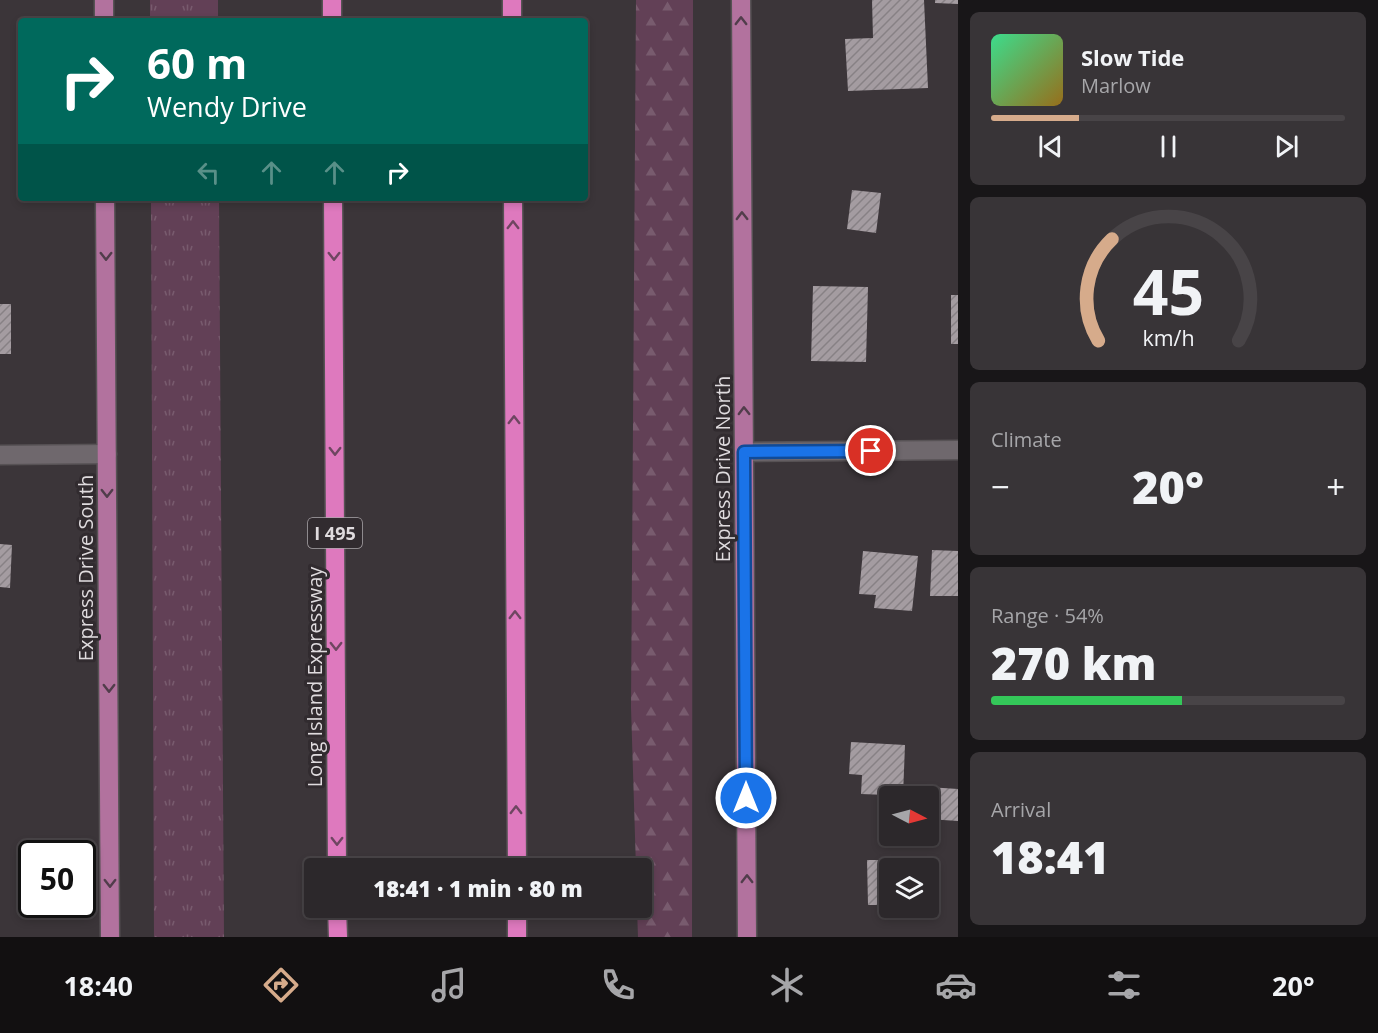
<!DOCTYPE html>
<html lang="en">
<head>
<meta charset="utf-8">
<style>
	:root { --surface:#2c282b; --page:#383437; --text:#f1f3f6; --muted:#a6a6a9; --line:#484447; --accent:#d6ab8b }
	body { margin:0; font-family:"Open Sans",sans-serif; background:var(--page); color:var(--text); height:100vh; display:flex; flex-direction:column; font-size:22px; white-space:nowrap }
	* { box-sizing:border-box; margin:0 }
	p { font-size:20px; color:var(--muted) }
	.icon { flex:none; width:33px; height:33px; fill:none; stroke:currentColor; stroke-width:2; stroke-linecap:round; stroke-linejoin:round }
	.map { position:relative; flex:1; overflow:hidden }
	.drawer { display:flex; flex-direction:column; gap:12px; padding:12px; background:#181618; width:420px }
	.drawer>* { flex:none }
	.banner { position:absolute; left:18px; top:18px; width:570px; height:183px; border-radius:6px; box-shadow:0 3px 9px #0003,0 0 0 2px var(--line); background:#00695c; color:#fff; overflow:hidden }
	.needle { width:39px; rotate:96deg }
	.fabs { position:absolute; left:879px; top:786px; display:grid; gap:12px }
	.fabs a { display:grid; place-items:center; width:60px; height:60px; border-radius:6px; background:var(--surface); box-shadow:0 3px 9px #0003,0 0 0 2px var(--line); font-size:30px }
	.speed { position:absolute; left:18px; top:840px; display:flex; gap:12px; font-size:30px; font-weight:700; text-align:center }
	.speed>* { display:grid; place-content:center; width:78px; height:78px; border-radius:50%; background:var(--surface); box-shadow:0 3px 9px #0003,0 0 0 2px var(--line); line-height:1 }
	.speed .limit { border:3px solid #111; border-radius:9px; background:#fff; color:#111 }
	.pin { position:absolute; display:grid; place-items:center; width:51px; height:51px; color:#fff; margin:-26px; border:3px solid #fff; border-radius:50%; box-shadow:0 2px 6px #0007 }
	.me { position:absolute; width:66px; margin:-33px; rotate:0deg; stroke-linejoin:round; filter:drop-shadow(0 0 4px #0008) }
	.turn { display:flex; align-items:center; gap:21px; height:126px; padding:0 30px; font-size:27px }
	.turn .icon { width:78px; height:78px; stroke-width:2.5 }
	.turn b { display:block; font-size:42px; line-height:51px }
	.lanes { display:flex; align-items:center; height:57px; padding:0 30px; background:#0003; justify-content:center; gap:30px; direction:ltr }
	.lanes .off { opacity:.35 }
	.big { font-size:45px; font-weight:800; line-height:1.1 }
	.drawer .card { flex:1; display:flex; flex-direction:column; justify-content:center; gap:9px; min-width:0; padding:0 21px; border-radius:9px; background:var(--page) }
	.drawer .dial { align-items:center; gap:0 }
	.dial svg { height:156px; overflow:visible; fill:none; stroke:var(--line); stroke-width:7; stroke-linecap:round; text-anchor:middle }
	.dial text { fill:var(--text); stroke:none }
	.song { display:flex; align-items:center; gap:18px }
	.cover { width:72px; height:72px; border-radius:9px; background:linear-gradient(135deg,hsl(150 70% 55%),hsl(40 70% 35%)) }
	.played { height:6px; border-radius:3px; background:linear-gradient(90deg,var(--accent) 25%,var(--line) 25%) }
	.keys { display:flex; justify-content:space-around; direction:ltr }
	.heat { display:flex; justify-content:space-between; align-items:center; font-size:33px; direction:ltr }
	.charge { height:9px; border-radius:4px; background:linear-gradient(90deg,#34c759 54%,var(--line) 0) }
	.trip { position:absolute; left:304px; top:858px; width:348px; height:60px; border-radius:6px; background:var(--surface); box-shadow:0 3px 9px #0003,0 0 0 2px var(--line); font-weight:800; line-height:60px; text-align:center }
	.menu { display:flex; height:96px; justify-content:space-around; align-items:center; background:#121011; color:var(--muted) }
	.menu .icon { width:42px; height:42px }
	.menu .selected { color:var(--accent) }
	.menu b { font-size:27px; color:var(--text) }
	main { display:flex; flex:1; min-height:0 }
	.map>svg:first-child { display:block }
</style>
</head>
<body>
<main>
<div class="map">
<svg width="958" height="937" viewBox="0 0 958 937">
	<defs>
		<pattern id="grass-tufts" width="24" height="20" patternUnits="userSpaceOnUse" patternTransform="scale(1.5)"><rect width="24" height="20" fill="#624056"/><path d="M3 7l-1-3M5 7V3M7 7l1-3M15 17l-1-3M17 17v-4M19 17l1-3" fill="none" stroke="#785b6e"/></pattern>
		<pattern id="forest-firs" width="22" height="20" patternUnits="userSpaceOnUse" patternTransform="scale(1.5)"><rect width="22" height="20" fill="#624056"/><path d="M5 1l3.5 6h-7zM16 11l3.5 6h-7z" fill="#785b6e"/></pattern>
		<pattern id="building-hatch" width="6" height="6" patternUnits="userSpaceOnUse" patternTransform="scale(1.5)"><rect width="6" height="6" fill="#a49ca1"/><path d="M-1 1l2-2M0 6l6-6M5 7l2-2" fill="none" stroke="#878185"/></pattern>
	</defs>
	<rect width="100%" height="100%" fill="#3b3539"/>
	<path fill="url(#grass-tufts)" d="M 150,0 L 218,0 L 218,21 L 150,21 Z
		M 151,198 L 219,198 L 224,937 L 154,937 Z"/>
	<path fill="url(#forest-firs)" d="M 636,0 L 693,0 L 692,937 L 638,937 L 637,908 L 642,908 L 642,868 L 636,868 L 631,707 Z"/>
	<path fill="url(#building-hatch)" d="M 872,0 L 924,0 L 928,88 L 848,91 L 845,39 L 873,38 Z
		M 935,0 L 958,0 L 958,4 L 935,3 Z
		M 852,190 L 881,193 L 876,233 L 847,229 Z
		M 813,286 L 868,287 L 866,362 L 811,361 Z
		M 951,295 L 958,295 L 958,344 L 951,344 Z
		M 0,304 L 11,304 L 11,354 L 0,354 Z
		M 0,544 L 12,545 L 10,588 L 0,587 Z
		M 932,550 L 958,551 L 958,596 L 930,596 Z
		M 863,551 L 918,556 L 912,611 L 874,608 L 876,595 L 859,594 Z
		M 851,742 L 905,745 L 903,796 L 890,796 L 890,802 L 887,802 L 887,795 L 861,794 L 862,775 L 849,774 Z
		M 928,787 L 958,789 L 958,821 L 928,819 Z
		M 867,860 L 905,860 L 906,868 L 890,868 L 890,905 L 868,905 Z"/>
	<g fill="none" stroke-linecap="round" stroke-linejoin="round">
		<g stroke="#575255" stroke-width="21">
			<path id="minor" d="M 744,452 L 958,450
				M 0,455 L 107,454"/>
		</g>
		<g stroke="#575255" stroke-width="21">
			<path id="major" d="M 104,0 L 104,21
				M 741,0 L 747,937
				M 105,198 L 110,937"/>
		</g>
		<g stroke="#575255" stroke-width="21">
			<path id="highway" d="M 332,0 L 332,21
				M 512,0 L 512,21
				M 333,198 L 337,868
				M 513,198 L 517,868
				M 337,908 L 338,937
				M 517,908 L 517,937"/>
		</g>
		<use href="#minor" stroke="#6f686d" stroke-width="18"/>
		<use href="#major" stroke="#b2729e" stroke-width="18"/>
		<use href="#highway" stroke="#de79be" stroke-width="18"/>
	</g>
	<defs><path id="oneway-chevron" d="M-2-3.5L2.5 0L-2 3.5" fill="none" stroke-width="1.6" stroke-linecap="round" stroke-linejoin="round" transform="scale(1.5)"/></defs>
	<g stroke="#513d4b">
		<use href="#oneway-chevron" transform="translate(741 21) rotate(-90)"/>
		<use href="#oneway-chevron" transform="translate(742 216) rotate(-91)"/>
		<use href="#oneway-chevron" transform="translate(106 256) rotate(90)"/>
		<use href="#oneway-chevron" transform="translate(744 411) rotate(-91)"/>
		<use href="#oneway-chevron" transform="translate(107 493) rotate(90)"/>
		<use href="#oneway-chevron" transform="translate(109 688) rotate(90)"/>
		<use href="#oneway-chevron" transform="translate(747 879) rotate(-90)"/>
		<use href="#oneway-chevron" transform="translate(110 883) rotate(90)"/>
	</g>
	<g stroke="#6e4661">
		<use href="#oneway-chevron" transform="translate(513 225) rotate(-90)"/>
		<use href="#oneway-chevron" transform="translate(334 256) rotate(90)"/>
		<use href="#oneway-chevron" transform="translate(514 420) rotate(-90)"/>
		<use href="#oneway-chevron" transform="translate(335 451) rotate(90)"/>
		<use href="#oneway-chevron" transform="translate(515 615) rotate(-90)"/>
		<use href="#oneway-chevron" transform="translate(336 646) rotate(90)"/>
		<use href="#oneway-chevron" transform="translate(516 810) rotate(-90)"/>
		<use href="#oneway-chevron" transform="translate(337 841) rotate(90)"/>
	</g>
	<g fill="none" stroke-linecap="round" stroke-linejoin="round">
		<g stroke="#114b97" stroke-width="15">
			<path id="route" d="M 746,798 L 744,452 L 871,451"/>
		</g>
		<use href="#route" stroke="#1a73e8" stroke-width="10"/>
	</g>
	<g text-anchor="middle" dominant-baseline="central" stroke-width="6" stroke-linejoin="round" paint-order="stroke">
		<rect fill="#312b2f" stroke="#aba6aa" stroke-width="1.5" x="308" y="518" width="54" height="30" rx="4.5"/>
		<g font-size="18" font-weight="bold" fill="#dfdbde">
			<text x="335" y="533">I 495</text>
		</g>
		<g font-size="20" fill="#dfdbde" stroke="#312b2f">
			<text transform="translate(722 469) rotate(-90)">Express Drive North</text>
			<text transform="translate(85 568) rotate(-90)">Express Drive South</text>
			<text transform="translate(314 677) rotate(-90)">Long Island Expressway</text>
		</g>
	</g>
</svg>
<div class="fabs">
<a><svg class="needle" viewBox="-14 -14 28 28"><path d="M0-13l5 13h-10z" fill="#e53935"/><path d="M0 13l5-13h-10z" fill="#a6a6a9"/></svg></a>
<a><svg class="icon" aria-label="layers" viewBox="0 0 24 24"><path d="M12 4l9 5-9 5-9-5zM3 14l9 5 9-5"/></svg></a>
</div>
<div class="speed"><div class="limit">50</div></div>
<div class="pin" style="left:871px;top:451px;background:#d93025"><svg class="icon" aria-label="arrive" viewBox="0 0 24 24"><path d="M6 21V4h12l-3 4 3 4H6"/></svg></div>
<svg class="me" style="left:746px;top:798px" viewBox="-20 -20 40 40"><circle r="17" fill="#1a73e8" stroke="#fff" stroke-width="3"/><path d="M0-11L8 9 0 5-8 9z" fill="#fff"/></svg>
<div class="trip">18:41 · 1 min · 80 m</div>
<div class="banner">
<div class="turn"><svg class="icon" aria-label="right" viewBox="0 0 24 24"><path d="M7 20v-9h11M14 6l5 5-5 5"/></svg><div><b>60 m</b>Wendy Drive</div></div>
<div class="lanes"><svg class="icon off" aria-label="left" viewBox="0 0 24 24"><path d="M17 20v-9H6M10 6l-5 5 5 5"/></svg><svg class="icon off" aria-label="ahead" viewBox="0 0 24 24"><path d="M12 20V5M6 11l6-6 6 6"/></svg><svg class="icon off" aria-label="ahead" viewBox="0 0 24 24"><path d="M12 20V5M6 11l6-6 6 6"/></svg><svg class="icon" aria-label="right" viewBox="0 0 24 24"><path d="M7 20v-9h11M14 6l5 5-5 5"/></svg></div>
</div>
</div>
<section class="drawer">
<div class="card">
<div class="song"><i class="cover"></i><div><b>Slow Tide</b><p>Marlow</p></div></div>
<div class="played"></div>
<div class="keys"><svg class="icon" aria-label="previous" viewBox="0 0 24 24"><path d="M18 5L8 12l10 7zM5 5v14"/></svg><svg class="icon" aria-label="pause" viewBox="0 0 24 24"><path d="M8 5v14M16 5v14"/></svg><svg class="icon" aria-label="next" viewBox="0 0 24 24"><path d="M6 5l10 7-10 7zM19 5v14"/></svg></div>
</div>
<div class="card dial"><svg viewBox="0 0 100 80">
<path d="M14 69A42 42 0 1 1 86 69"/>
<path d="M14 69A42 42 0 0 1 21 17" stroke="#d6ab8b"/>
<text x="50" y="56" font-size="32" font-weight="700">45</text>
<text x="50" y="72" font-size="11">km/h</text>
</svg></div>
<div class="card"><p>Climate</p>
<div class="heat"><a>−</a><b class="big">20°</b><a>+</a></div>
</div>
<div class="card"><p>Range · 54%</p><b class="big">270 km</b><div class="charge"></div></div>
<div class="card"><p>Arrival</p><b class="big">18:41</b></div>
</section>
</main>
<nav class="menu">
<b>18:40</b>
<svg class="icon selected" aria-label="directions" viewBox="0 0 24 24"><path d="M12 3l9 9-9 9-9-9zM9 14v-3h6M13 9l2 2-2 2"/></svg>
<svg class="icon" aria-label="music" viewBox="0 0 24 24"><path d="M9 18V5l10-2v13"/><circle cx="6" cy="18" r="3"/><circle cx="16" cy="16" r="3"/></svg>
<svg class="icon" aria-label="phone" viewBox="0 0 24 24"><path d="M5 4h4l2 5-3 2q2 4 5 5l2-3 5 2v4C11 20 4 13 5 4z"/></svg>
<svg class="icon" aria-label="climate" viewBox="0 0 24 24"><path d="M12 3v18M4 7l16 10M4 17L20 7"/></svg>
<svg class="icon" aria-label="car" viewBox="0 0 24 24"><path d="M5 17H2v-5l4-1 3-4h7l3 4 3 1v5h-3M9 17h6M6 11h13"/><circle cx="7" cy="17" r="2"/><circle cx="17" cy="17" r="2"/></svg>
<svg class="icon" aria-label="filters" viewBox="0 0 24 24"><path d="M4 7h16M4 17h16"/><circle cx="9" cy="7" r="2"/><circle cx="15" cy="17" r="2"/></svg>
<b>20°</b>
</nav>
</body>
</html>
